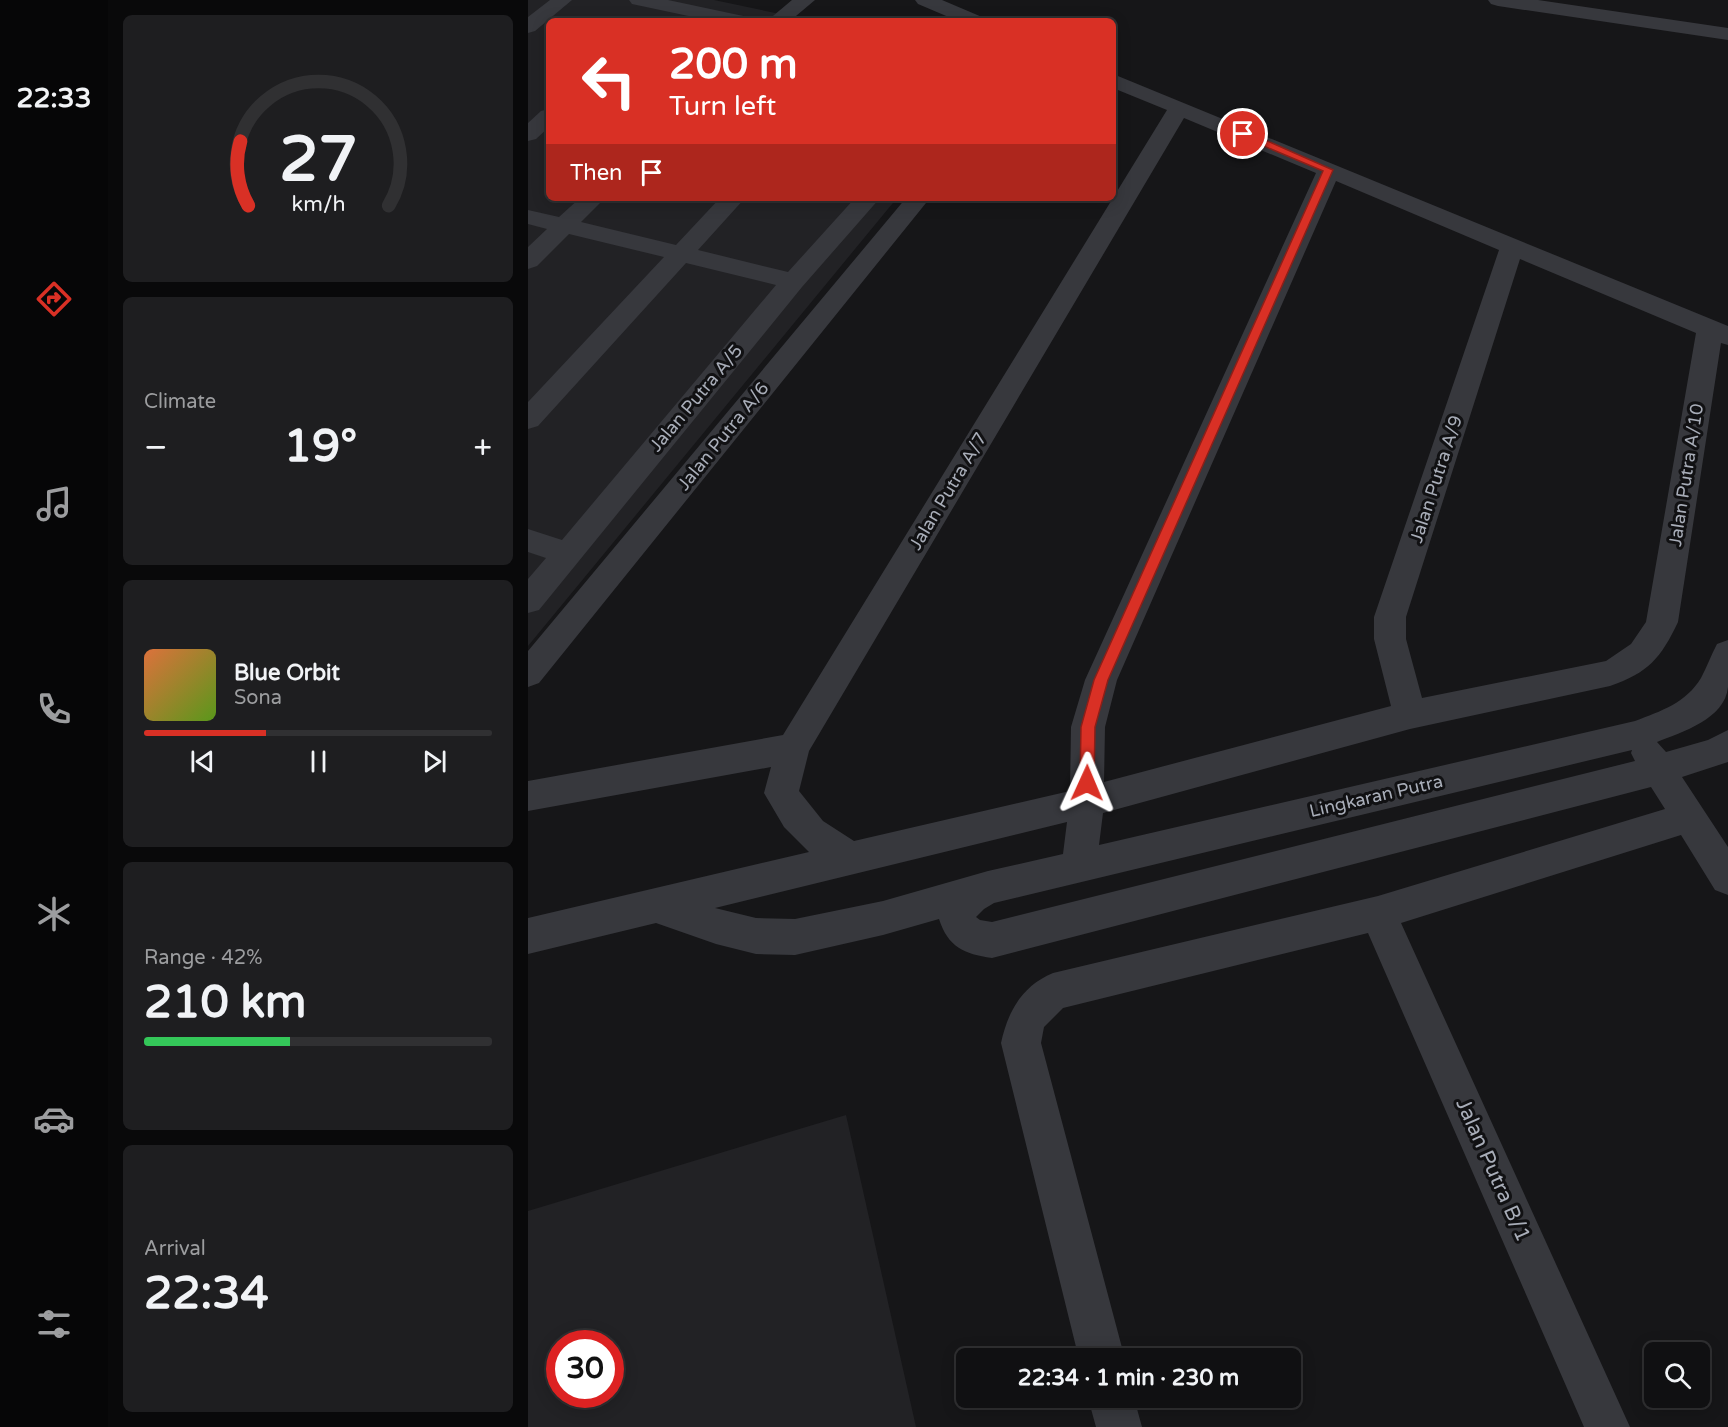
<!DOCTYPE html>
<html lang="en">
<head>
<meta charset="utf-8">
<style>
	:root { --surface:#101012; --page:#1e1e20; --text:#f1f3f6; --muted:#9c9d9f; --line:#303032; --accent:#d93025 }
	body { margin:0; font-family:"Varela Round",sans-serif; background:var(--page); color:var(--text); height:100vh; display:flex; flex-direction:column; font-size:22px; white-space:nowrap }
	* { box-sizing:border-box; margin:0 }
	p { font-size:20px; color:var(--muted) }
	.icon { flex:none; width:33px; height:33px; fill:none; stroke:currentColor; stroke-width:2; stroke-linecap:round; stroke-linejoin:round }
	.map { position:relative; flex:1; overflow:hidden }
	.sheet { display:flex; flex-direction:column; gap:15px; padding:15px; background:#09090a; width:420px }
	.sheet>* { flex:none }
	.top-card { position:absolute; left:18px; top:18px; width:570px; height:183px; border-radius:9px; box-shadow:0 3px 15px #0003,0 0 0 2px var(--line); background:#d93025; color:#fff; overflow:hidden }
	.controls { position:absolute; left:1116px; top:1342px; display:grid; gap:12px }
	.controls a { display:grid; place-items:center; width:66px; height:66px; border-radius:9px; background:var(--surface); box-shadow:0 3px 15px #0003,0 0 0 2px var(--line); font-size:30px }
	.speed { position:absolute; left:18px; top:1330px; display:flex; gap:12px; font-size:30px; font-weight:700; text-align:center }
	.speed>* { display:grid; place-content:center; width:78px; height:78px; border-radius:50%; background:var(--surface); box-shadow:0 3px 15px #0003,0 0 0 2px var(--line); line-height:1 }
	.speed .limit { border:9px solid #d22; background:#fff; color:#111 }
	.pin { position:absolute; display:grid; place-items:center; width:51px; height:51px; color:#fff; margin:-26px; border:3px solid #fff; border-radius:50%; box-shadow:0 2px 6px #0007 }
	.me { position:absolute; width:66px; margin:-33px; rotate:1deg; stroke-linejoin:round; filter:drop-shadow(0 0 4px #0008) }
	.turn { display:flex; align-items:center; gap:21px; height:126px; padding:0 24px; font-size:27px }
	.turn .icon { width:78px; height:78px; stroke-width:2.5 }
	.turn b { display:block; font-size:42px; line-height:51px }
	.then { display:flex; align-items:center; height:57px; padding:0 24px; background:#0003; gap:12px; font-size:22px }
	.big { font-size:45px; font-weight:700; line-height:1.1 }
	.sheet .tile { flex:1; display:flex; flex-direction:column; justify-content:center; gap:9px; min-width:0; padding:0 21px; border-radius:9px; background:var(--page) }
	.sheet .dial { align-items:center; gap:0 }
	.dial svg { height:156px; overflow:visible; fill:none; stroke:var(--line); stroke-width:7; stroke-linecap:round; text-anchor:middle }
	.dial text { fill:var(--text); stroke:none }
	.song { display:flex; align-items:center; gap:18px }
	.cover { width:72px; height:72px; border-radius:9px; background:linear-gradient(135deg,hsl(20 70% 55%),hsl(90 70% 35%)) }
	.played { height:6px; border-radius:3px; background:linear-gradient(90deg,var(--accent) 35%,var(--line) 35%) }
	.keys { display:flex; justify-content:space-around; direction:ltr }
	.heat { display:flex; justify-content:space-between; align-items:center; font-size:33px; direction:ltr }
	.charge { height:9px; border-radius:4px; background:linear-gradient(90deg,#34c759 42%,var(--line) 0) }
	.trip { position:absolute; left:428px; top:1348px; width:345px; height:60px; border-radius:9px; background:var(--surface); box-shadow:0 3px 15px #0003,0 0 0 2px var(--line); font-weight:700; line-height:60px; text-align:center }
	main { display:flex; flex:1; min-height:0 }
	.tabs { display:flex; flex-direction:column; width:108px; justify-content:space-around; align-items:center; background:#060607; color:var(--muted) }
	.tabs .icon { width:42px; height:42px }
	.tabs .current { color:var(--accent) }
	.tabs b { font-size:27px; color:var(--text) }
	.map>svg:first-child { display:block }
</style>
</head>
<body>
<main>
<nav class="tabs">
<b>22:33</b>
<svg class="icon current" aria-label="directions" viewBox="0 0 24 24"><path d="M12 3l9 9-9 9-9-9zM9 14v-3h6M13 9l2 2-2 2"/></svg>
<svg class="icon" aria-label="music" viewBox="0 0 24 24"><path d="M9 18V5l10-2v13"/><circle cx="6" cy="18" r="3"/><circle cx="16" cy="16" r="3"/></svg>
<svg class="icon" aria-label="phone" viewBox="0 0 24 24"><path d="M5 4h4l2 5-3 2q2 4 5 5l2-3 5 2v4C11 20 4 13 5 4z"/></svg>
<svg class="icon" aria-label="climate" viewBox="0 0 24 24"><path d="M12 3v18M4 7l16 10M4 17L20 7"/></svg>
<svg class="icon" aria-label="car" viewBox="0 0 24 24"><path d="M5 17H2v-5l4-1 3-4h7l3 4 3 1v5h-3M9 17h6M6 11h13"/><circle cx="7" cy="17" r="2"/><circle cx="17" cy="17" r="2"/></svg>
<svg class="icon" aria-label="filters" viewBox="0 0 24 24"><path d="M4 7h16M4 17h16"/><circle cx="9" cy="7" r="2"/><circle cx="15" cy="17" r="2"/></svg>
</nav>
<section class="sheet">
<div class="tile dial"><svg viewBox="0 0 100 80">
<path d="M14 69A42 42 0 1 1 86 69"/>
<path d="M14 69A42 42 0 0 1 10 36" stroke="#d93025"/>
<text x="50" y="56" font-size="32" font-weight="700">27</text>
<text x="50" y="72" font-size="11">km/h</text>
</svg></div>
<div class="tile"><p>Climate</p>
<div class="heat"><a>−</a><b class="big">19°</b><a>+</a></div>
</div>
<div class="tile">
<div class="song"><i class="cover"></i><div><b>Blue Orbit</b><p>Sona</p></div></div>
<div class="played"></div>
<div class="keys"><svg class="icon" aria-label="previous" viewBox="0 0 24 24"><path d="M18 5L8 12l10 7zM5 5v14"/></svg><svg class="icon" aria-label="pause" viewBox="0 0 24 24"><path d="M8 5v14M16 5v14"/></svg><svg class="icon" aria-label="next" viewBox="0 0 24 24"><path d="M6 5l10 7-10 7zM19 5v14"/></svg></div>
</div>
<div class="tile"><p>Range · 42%</p><b class="big">210 km</b><div class="charge"></div></div>
<div class="tile"><p>Arrival</p><b class="big">22:34</b></div>
</section>
<div class="map">
<svg width="1200" height="1427" viewBox="0 0 1200 1427">
	<rect width="100%" height="100%" fill="#161618"/>
	<path fill="#222225" fill-rule="evenodd" d="M 0,0 L 186,0 L 285,21 L 21,21 L 21,198 L 369,198 L 0,646 Z
		M 318,1115 L 388,1427 L 0,1427 L 0,1211 ZM 32,1344 L 82,1344 L 82,1395 L 32,1395 Z"/>
	<g fill="none" stroke-linecap="round" stroke-linejoin="round">
		<path fill="#37383d" fill-rule="evenodd" d="M 22,0 L 44,0 L 7,31 L 0,33 L 0,17 Z
			M 101,0 L 140,0 L 220,17 L 223,21 L 184,21 L 104,4 Z
			M 264,0 L 287,0 L 262,21 L 239,21 Z
			M 387,0 L 414,0 L 454,17 L 457,21 L 430,21 L 390,4 Z
			M 960,0 L 1010,0 L 1200,28 L 1200,40 L 970,6 L 963,4 Z
			M 585,74 L 1200,326 L 1200,345 L 1193,343 L 1150,622 C 1133,658 1120,673 1082,686 L 882,729 L 575,813 L 571,845 L 1107,721 C 1133,711 1158,703 1173,678 C 1179,667 1183,655 1189,644 L 1200,640 C 1200,655 1200,672 1200,687 C 1197,719 1154,732 1129,742 L 1138,752 L 1180,740 L 1200,730 L 1200,762 L 1154,777 L 1200,847 L 1200,895 L 1187,890 L 1153,835 L 873,923 L 1102,1427 L 1056,1427 L 840,933 L 535,1008 L 516,1027 L 513,1043 L 597,1359 L 551,1359 L 473,1043 C 480,1011 494,986 525,973 L 850,896 L 1137,809 L 1123,787 L 464,958 C 436,954 420,947 411,919 L 355,935 L 267,955 L 228,954 L 188,944 L 128,923 L 0,954 L 0,918 L 281,852 L 256,827 L 236,793 L 243,767 L 0,811 L 0,781 L 255,735 L 639,110 L 585,88 ZM 656,118 L 788,173 L 557,680 L 543,727 L 542,791 L 326,841 L 295,821 L 271,791 L 281,751 ZM 808,181 L 971,250 L 846,617 L 846,639 L 863,706 L 576,782 L 577,727 L 589,680 ZM 992,259 L 1168,333 L 1118,622 L 1103,644 L 1078,661 L 894,698 L 878,639 L 878,617 ZM 1104,750 L 1103,753 L 1107,761 L 464,922 L 452,920 L 448,917 L 456,909 L 466,903 ZM 539,822 L 535,854 L 460,871 L 355,901 L 267,919 L 228,918 L 187,908 Z
			M 21,109 L 21,127 L 8,139 L 0,141 L 0,123 L 13,111 Z
			M 52,198 L 77,198 L 53,222 L 148,245 L 192,198 L 217,198 L 170,250 L 260,272 L 327,198 L 352,198 L 274,287 L 11,610 L 0,613 L 0,579 L 18,558 L 0,552 L 0,529 L 34,540 L 248,285 L 158,263 L 10,426 L 0,429 L 0,402 L 136,257 L 41,234 L 9,266 L 0,269 L 0,247 L 19,229 L 0,224 L 0,210 L 31,217 Z
			M 378,198 L 402,198 L 11,683 L 0,687 L 0,651 Z
			M 560,1398 L 606,1398 L 614,1427 L 568,1427 Z"/>
	</g>
	<path fill="#d93025" stroke="#8d1f18" stroke-width="1.5" d="M 712,132 L 719,132 L 805,170 L 580,680 L 567,727 L 566,783 L 564,788 L 559,790 L 554,788 L 552,783 L 553,727 L 566,680 L 795,171 L 712,136 Z"/>
	<g text-anchor="middle" dominant-baseline="central" stroke-width="6" stroke-linejoin="round" paint-order="stroke">
		<g font-size="18" fill="#a8adb8" stroke="#111113">
			<text transform="translate(168 398) rotate(-50)">Jalan Putra A/5</text>
			<text transform="translate(195 436) rotate(-51)">Jalan Putra A/6</text>
			<text transform="translate(1158 475) rotate(-81)">Jalan Putra A/10</text>
			<text transform="translate(908 479) rotate(-72)">Jalan Putra A/9</text>
			<text transform="translate(420 491) rotate(-59)">Jalan Putra A/7</text>
			<text transform="translate(848 796) rotate(-13)">Lingkaran Putra</text>
		</g>
		<g font-size="21" fill="#a8adb8" stroke="#111113">
			<text transform="translate(965 1170) rotate(66)">Jalan Putra B/1</text>
		</g>
	</g>
</svg>
<div class="controls">
<a><svg class="icon" aria-label="search" viewBox="0 0 24 24"><circle cx="10" cy="10" r="6"/><path d="M15 15l6 6"/></svg></a>
</div>
<div class="speed"><div class="limit">30</div></div>
<div class="pin" style="left:715px;top:134px;background:#d93025"><svg class="icon" aria-label="arrive" viewBox="0 0 24 24"><path d="M6 21V4h12l-3 4 3 4H6"/></svg></div>
<svg class="me" style="left:559px;top:783px" viewBox="-20 -20 40 40"><path d="M0-17L14 15 0 8-14 15z" fill="#d93025" stroke="#fff" stroke-width="4"/></svg>
<div class="trip">22:34 · 1 min · 230 m</div>
<div class="top-card">
<div class="turn"><svg class="icon" aria-label="left" viewBox="0 0 24 24"><path d="M17 20v-9H6M10 6l-5 5 5 5"/></svg><div><b>200 m</b>Turn left</div></div>
<div class="then">Then<svg class="icon" aria-label="arrive" viewBox="0 0 24 24"><path d="M6 21V4h12l-3 4 3 4H6"/></svg></div>
</div>
</div>
</main>
</body>
</html>
